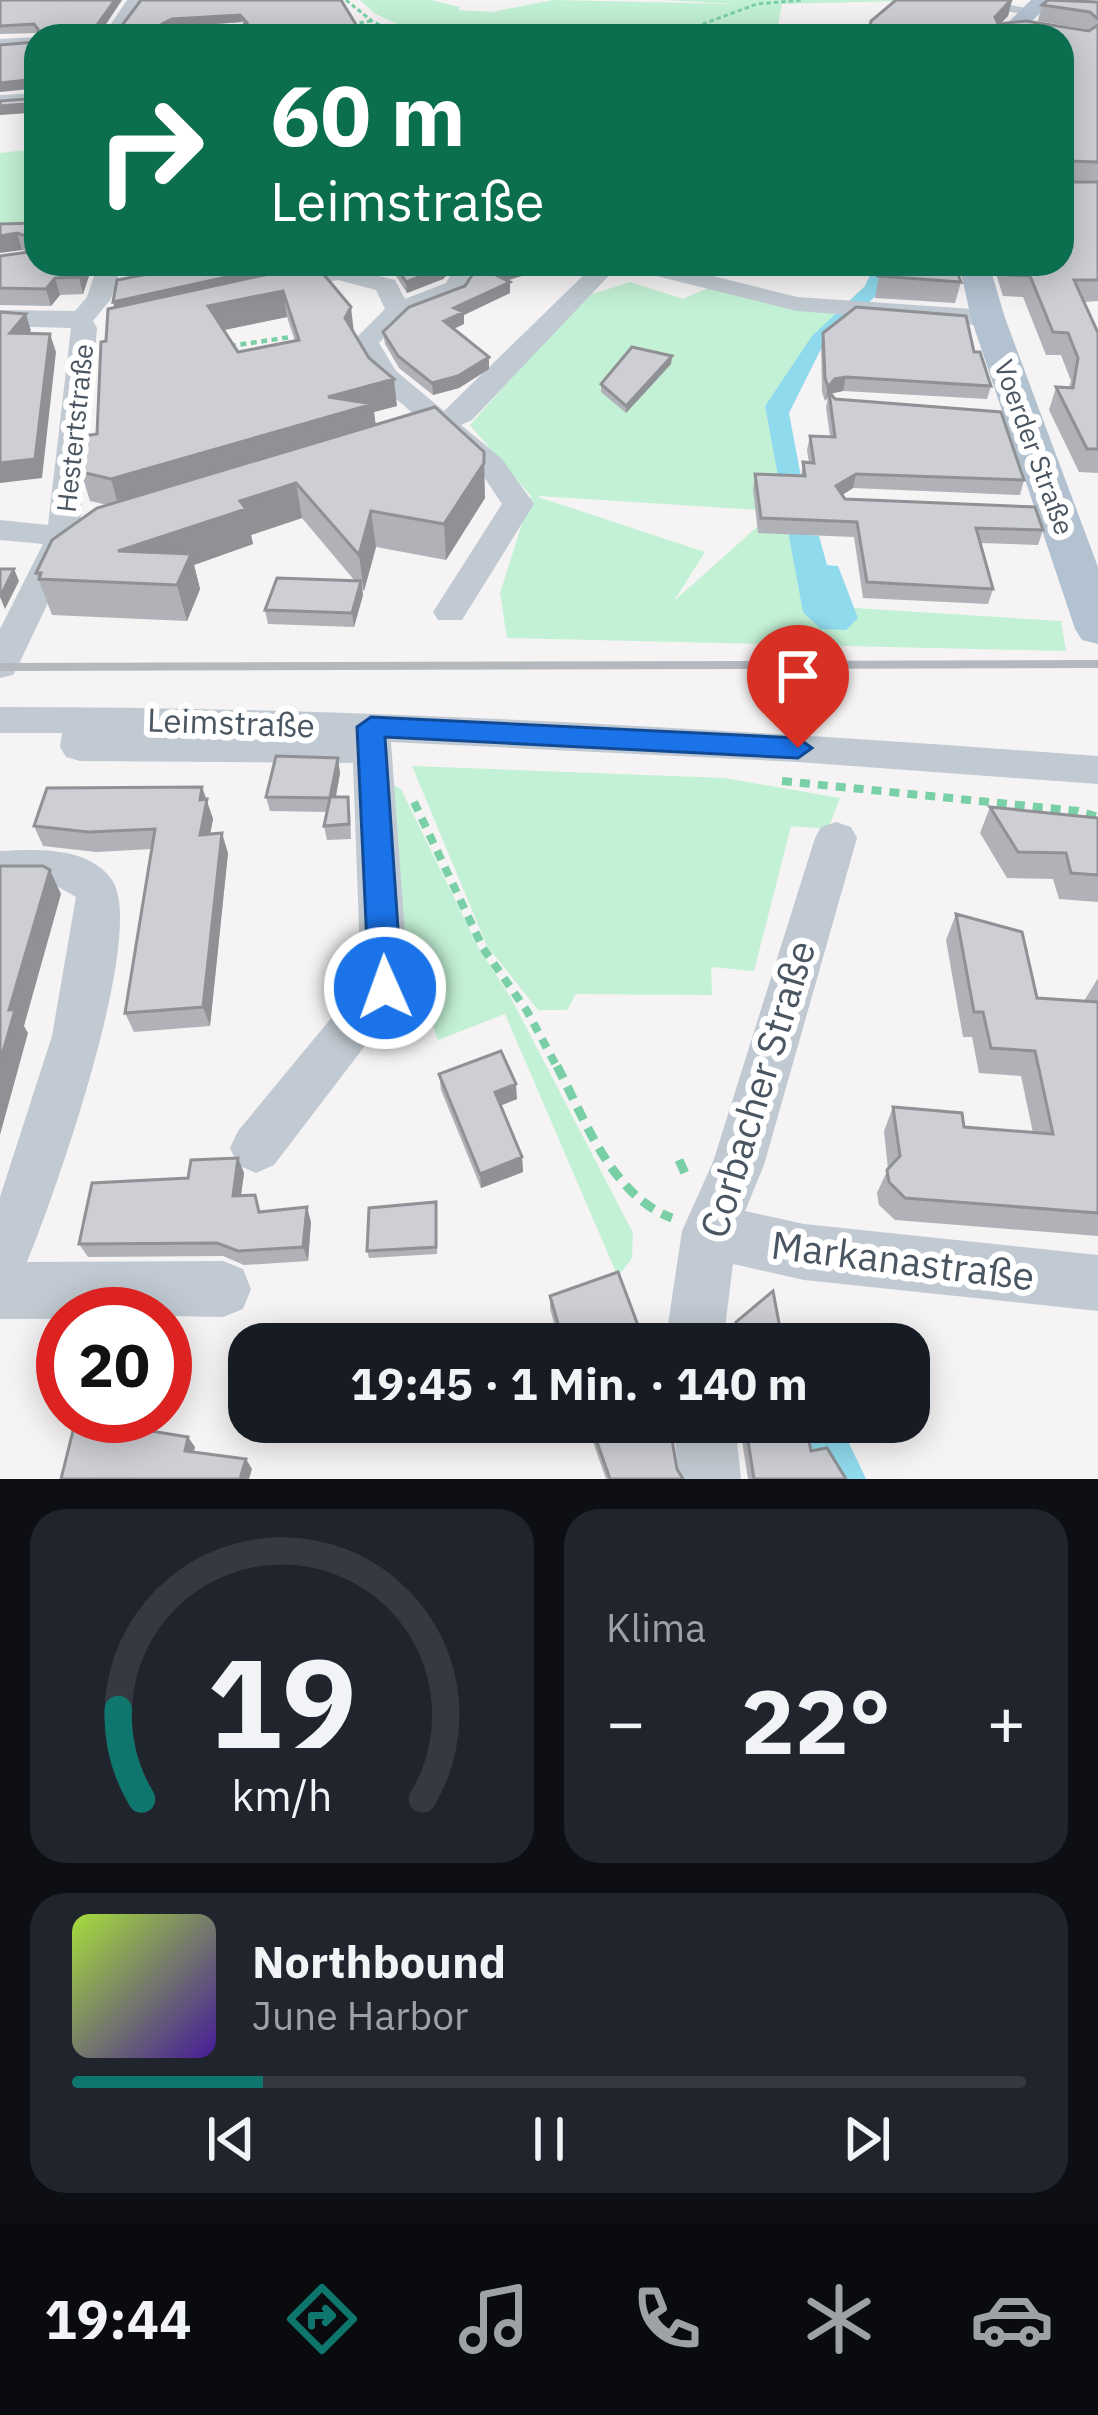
<!DOCTYPE html>
<html lang="de">
<head>
<meta charset="utf-8">
<style>
	:root { --surface:#171b24; --page:#20242c; --text:#f1f3f6; --muted:#9ea1a6; --line:#363941; --accent:#0f766e }
	body { margin:0; font-family:"IBM Plex Sans",sans-serif; background:var(--page); color:var(--text); height:100vh; display:flex; flex-direction:column; font-size:45px; white-space:nowrap }
	* { box-sizing:border-box; margin:0 }
	p { font-size:39px; color:var(--muted) }
	.icon { flex:none; width:66px; height:66px; fill:none; stroke:currentColor; stroke-width:2; stroke-linecap:round; stroke-linejoin:round }
	.map { position:relative; height:1479px; overflow:hidden }
	.details { display:flex; flex-direction:column; gap:30px; padding:30px; background:#0d0f14; flex:1 }
	.details>* { flex:none }
	.guide { position:absolute; left:24px; top:24px; width:1050px; height:252px; border-radius:36px; box-shadow:0 6px 30px #0003; background:#0b6e4f; color:#fff; overflow:hidden }
	.speed { position:absolute; left:36px; top:1287px; display:flex; gap:24px; font-size:60px; font-weight:700; text-align:center }
	.speed>* { display:grid; place-content:center; width:156px; height:156px; border-radius:50%; background:var(--surface); box-shadow:0 6px 30px #0003; line-height:1 }
	.speed .limit { border:18px solid #d22; background:#fff; color:#111 }
	.pin { position:absolute; display:grid; place-items:center; width:102px; height:102px; color:#fff; margin:-123px -51px; border-radius:50% 50% 50% 0; rotate:-45deg; box-shadow:0 0 12px #0007 }
	.pin .icon { rotate:45deg }
	.me { position:absolute; width:132px; margin:-66px; rotate:358deg; stroke-linejoin:round; filter:drop-shadow(0 0 9px #0008) }
	.turn { display:flex; align-items:center; gap:42px; height:252px; padding:0 48px; font-size:54px }
	.turn .icon { width:156px; height:156px; stroke-width:2.5 }
	.turn b { display:block; font-size:84px; line-height:102px }
	.big { font-size:90px; font-weight:800; line-height:1.1 }
	.details .widget { flex:1; display:flex; flex-direction:column; justify-content:center; gap:18px; min-width:0; padding:0 42px; border-radius:36px; background:var(--page) }
	.details .dial { align-items:center; gap:0 }
	.dial svg { height:312px; overflow:visible; fill:none; stroke:var(--line); stroke-width:7; stroke-linecap:round; text-anchor:middle }
	.dial text { fill:var(--text); stroke:none }
	.song { display:flex; align-items:center; gap:36px }
	.cover { width:144px; height:144px; border-radius:18px; background:linear-gradient(135deg,hsl(80 70% 55%),hsl(260 70% 35%)) }
	.played { height:12px; border-radius:6px; background:linear-gradient(90deg,var(--accent) 20%,var(--line) 20%) }
	.keys { display:flex; justify-content:space-around; direction:ltr }
	.heat { display:flex; justify-content:space-between; align-items:center; font-size:66px; direction:ltr }
	.details .tiles { flex:1; display:grid; gap:30px; grid-template-columns:1fr 1fr }
	.widget:last-child { grid-column:span 2 }
	.trip { position:absolute; left:228px; top:1323px; width:702px; height:120px; border-radius:36px; background:var(--surface); box-shadow:0 6px 30px #0003; font-weight:800; line-height:120px; text-align:center }
	.tab-bar { display:flex; height:192px; justify-content:space-around; align-items:center; background:#090b0e; color:var(--muted) }
	.tab-bar .icon { width:84px; height:84px }
	.tab-bar .selected { color:var(--accent) }
	.tab-bar b { font-size:54px; color:var(--text) }
	.map>svg:first-child { display:block }
</style>
</head>
<body>
<div class="map">
<svg width="1098" height="1479" viewBox="0 0 1098 1479">
	<rect width="100%" height="100%" fill="#f5f3f3"/>
	<path fill="#c3f1d5" fill-rule="evenodd" d="M 360,0 L 431,0 L 460,7 L 458,10 L 492,12 L 553,0 L 737,4 L 662,0 L 936,0 L 782,4 L 776,36 L 637,36 L 656,28 L 560,36 L 423,36 L 374,13 Z
		M 36,149 L 36,236 L 0,237 L 0,153 Z
		M 630,282 L 683,299 L 710,287 L 840,309 L 765,406 L 804,612 L 858,618 L 854,608 L 1061,621 L 1066,651 L 507,638 L 500,593 L 531,496 L 470,425 L 583,297 ZM 538,497 L 539,496 L 775,511 L 674,601 L 705,552 Z
		M 412,766 L 724,778 L 840,798 L 828,829 L 791,826 L 754,971 L 711,967 L 712,995 L 576,994 L 567,1010 L 538,1010 L 487,946 Z
		M 389,783 L 401,789 L 478,947 L 511,998 L 633,1233 L 632,1258 L 618,1277 L 505,1014 L 438,1040 L 394,917 Z"/>
	<path fill="#90daee" d="M 875,264 L 896,264 L 880,292 L 823,345 L 789,413 L 801,477 L 800,534 L 819,536 L 827,565 L 838,566 L 858,618 L 846,630 L 821,629 L 803,612 L 765,406 L 812,336 L 865,286 Z
		M 798,1422 L 839,1422 L 866,1479 L 834,1479 L 806,1461 Z"/>
	<g fill="none" stroke-linecap="round" stroke-linejoin="round">
		<path stroke="#7ad0a6" stroke-width="3" stroke-dasharray="4.5 3" stroke-linecap="butt" d="M 346,0 L 372,21 L 402,36
			M 352,24 L 372,21
			M 606,36 L 692,28 L 757,4 L 804,0"/>
		<path stroke="#7ad0a6" stroke-width="4.5" stroke-dasharray="6 4.5" stroke-linecap="butt" d="M 230,346 L 291,337"/>
		<path stroke="#7ad0a6" stroke-width="8" stroke-dasharray="10 8" stroke-linecap="butt" d="M 782,781 L 1078,811 L 1098,817
			M 414,802 L 483,948 L 527,1011 L 558,1069"/>
		<path stroke="#7ad0a6" stroke-width="9" stroke-dasharray="14 9" stroke-linecap="butt" d="M 557,1066 C 585,1120 612,1196 672,1218
			M 679,1160 L 687,1178"/>
		<path fill="#c1cad2" fill-rule="evenodd" d="M 127,0 L 143,0 L 119,36 L 103,36 Z
			M 947,0 L 987,0 L 1040,11 L 1032,16 Z
			M 242,27 L 244,30 L 236,35 L 166,36 L 174,31 Z
			M 36,37 L 36,47 L 0,49 L 0,39 Z
			M 36,93 L 36,103 L 0,107 L 0,95 Z
			M 98,264 L 122,264 L 111,299 L 93,321 L 97,328 L 80,524 L 108,519 L 124,529 L 119,536 L 76,544 L 18,666 L 13,675 L 0,678 L 0,629 L 43,544 L 0,540 L 0,520 L 48,525 L 71,328 L 0,326 L 0,310 L 75,311 L 87,297 Z
			M 595,264 L 620,264 L 472,420 L 461,425 L 502,459 L 534,504 L 462,620 L 438,620 L 433,612 L 502,504 L 480,471 L 437,434 L 404,446 L 389,437 L 421,420 L 376,382 L 352,342 L 385,309 L 376,290 L 338,280 L 275,293 L 263,286 L 266,281 L 338,266 L 395,280 L 405,299 L 446,283 L 450,276 L 468,276 L 471,281 L 464,293 L 407,315 L 379,343 L 396,371 L 444,411 Z
			M 643,264 L 665,264 L 797,297 L 988,310 L 1001,318 L 988,326 L 797,311 L 644,273 Z
			M 0,707 C 366,707 733,729 1098,756 L 1098,784 L 798,762 L 391,742 L 409,988 L 274,1165 L 256,1173 L 238,1165 L 230,1148 L 238,1131 L 361,982 L 353,763 L 80,761 L 66,757 L 60,747 L 62,733 L 0,733 Z
			M 836,822 L 851,827 L 857,838 L 764,1165 L 745,1211 L 804,1224 L 1098,1255 L 1098,1311 L 804,1280 L 733,1264 L 723,1344 L 665,1344 L 682,1231 L 713,1162 L 815,838 L 821,827 Z
			M 0,851 C 36,849 89,846 112,880 C 148,932 53,1200 27,1262 L 223,1261 L 243,1269 L 251,1289 L 243,1309 L 223,1317 L 63,1314 L 63,1319 L 0,1319 L 0,1197 L 52,1036 L 76,897 L 55,885 L 0,885 Z
			M 673,1422 L 735,1422 L 741,1479 L 679,1479 Z"/>
		<path fill="#b3c2d1" fill-rule="evenodd" d="M 1031,0 L 1053,0 L 1017,36 L 994,36 Z
			M 959,264 L 989,264 L 1005,318 L 1098,567 L 1098,644 L 1082,640 L 1075,629 L 971,318 Z"/>
		<path stroke="#b5b8bd" stroke-width="8" d="M 0,667 L 1098,664"/>
	</g>
	<path fill="#b0b2b7" fill-rule="evenodd" d="M 0,0 L 122,0 L 101,32 L 117,32 L 141,0 L 363,36 L 38,34 L 36,33 L 0,34 ZM 242,22 L 244,25 L 235,31 L 166,31 L 174,27 Z
		M 1012,0 L 1008,16 L 1000,24 L 1088,31 L 1086,29 L 1038,21 L 1042,5 L 1098,2 L 1098,301 L 1084,302 L 1098,333 L 1098,473 L 1079,472 L 1049,410 L 1056,387 L 1069,387 L 1071,381 L 1061,355 L 1046,355 L 1023,297 L 1003,296 L 993,264 L 1062,264 L 1062,36 L 867,36 Z
		M 0,224 L 93,264 L 83,294 L 60,295 L 51,306 L 0,305 L 0,256 L 29,252 L 22,250 Z
		M 351,264 L 541,264 L 541,270 L 507,280 L 510,282 L 510,293 L 464,315 L 464,324 L 453,329 L 489,357 L 489,369 L 459,388 L 433,395 L 399,368 L 385,344 L 383,332 L 465,286 L 472,274 L 450,272 L 443,279 L 407,293 L 396,276 L 359,269 Z
		M 302,267 L 354,333 L 397,406 L 374,412 L 376,425 L 485,498 L 446,560 L 376,547 L 364,591 L 362,589 L 363,595 L 354,627 L 268,624 L 265,610 L 355,581 L 302,518 L 251,535 L 253,544 L 194,565 L 200,589 L 187,621 L 52,615 L 36,573 L 108,505 L 90,501 L 81,472 L 97,434 L 106,341 ZM 287,317 L 295,341 L 238,352 L 224,330 Z
		M 879,276 L 961,282 L 955,303 L 875,298 Z
		M 823,333 L 974,352 L 991,386 L 987,399 L 843,391 L 831,394 L 835,399 L 1024,480 L 1020,495 L 853,488 L 842,495 L 845,499 L 1043,530 L 1038,545 L 980,543 L 993,589 L 988,604 L 863,598 L 854,537 L 758,533 L 753,489 L 755,474 L 801,476 L 803,462 L 809,463 L 807,450 L 810,436 L 830,436 L 826,407 L 828,398 L 825,401 L 822,392 L 821,346 Z
		M 672,356 L 671,364 L 626,413 L 601,392 L 601,384 Z
		M 340,773 L 336,797 L 350,811 L 351,839 L 327,840 L 324,826 L 327,812 L 270,811 L 266,797 Z
		M 202,787 L 213,819 L 210,834 L 228,853 L 210,1026 L 134,1032 L 125,1013 L 152,849 L 96,852 L 43,846 L 34,826 Z
		M 990,807 L 1098,818 L 1098,902 L 1059,899 L 1053,879 L 1007,878 L 980,833 Z
		M 956,914 L 1037,998 L 1084,1001 L 1098,978 L 1098,1236 L 895,1220 L 879,1205 L 877,1193 L 888,1169 L 884,1131 L 893,1107 L 964,1127 L 1033,1133 L 1021,1076 L 979,1073 L 972,1037 L 963,1037 L 946,940 Z
		M 439,1074 L 517,1099 L 500,1106 L 522,1157 L 523,1172 L 481,1188 L 441,1090 Z
		M 238,1158 L 244,1173 L 241,1195 L 261,1212 L 311,1222 L 308,1261 L 244,1265 L 223,1256 L 88,1257 L 79,1244 L 188,1178 Z
		M 437,1209 L 437,1254 L 369,1258 L 367,1251 Z
		M 550,1296 L 645,1344 L 560,1344 L 550,1309 Z
		M 736,1322 L 782,1339 L 734,1343 L 733,1334 Z
		M 586,1422 L 669,1422 L 677,1469 L 683,1479 L 606,1479 Z
		M 739,1422 L 805,1422 L 811,1451 L 846,1479 L 748,1479 Z"/>
	<path fill="#909195" d="M 115,0 L 122,0 L 99,34 L 97,25 Z
		M 1012,0 L 1008,16 L 991,33 L 995,17 Z
		M 240,15 L 242,22 L 174,27 L 164,32 L 161,31 L 162,24 L 172,19 Z
		M 29,54 L 31,62 L 30,89 L 0,92 L 0,83 Z
		M 26,99 L 29,113 L 0,115 L 0,106 Z
		M 17,233 L 22,250 L 0,253 L 0,236 Z
		M 83,264 L 93,264 L 83,294 L 79,277 Z
		M 286,264 L 302,264 L 302,270 L 115,311 L 113,302 Z
		M 446,264 L 450,264 L 450,272 L 443,279 L 407,293 L 406,282 Z
		M 524,264 L 541,264 L 541,270 L 493,285 L 492,273 Z
		M 55,278 L 60,295 L 51,306 L 46,289 Z
		M 510,282 L 510,293 L 464,315 L 464,324 L 445,333 L 444,321 L 454,308 Z
		M 283,291 L 287,317 L 214,332 L 208,306 Z
		M 351,307 L 354,333 L 345,318 Z
		M 26,314 L 31,331 L 16,350 L 10,333 Z
		M 50,334 L 56,352 L 42,478 L 0,483 L 0,463 Z
		M 672,356 L 671,364 L 626,413 L 626,406 Z
		M 489,357 L 489,369 L 459,388 L 433,395 L 432,383 Z
		M 846,377 L 843,391 L 832,393 L 829,396 L 829,392 L 825,401 L 828,387 L 835,379 Z
		M 394,379 L 397,406 L 374,412 L 376,431 L 119,508 L 111,479 L 328,397 Z
		M 484,452 L 485,498 L 446,560 L 444,524 Z
		M 856,474 L 853,488 L 833,501 L 836,486 Z
		M 296,483 L 302,518 L 251,535 L 253,544 L 194,565 L 200,589 L 187,621 L 177,585 L 118,551 L 240,501 Z
		M 371,511 L 376,547 L 364,591 L 359,555 Z
		M 14,569 L 19,581 L 5,609 L 0,597 Z
		M 361,581 L 363,595 L 354,627 L 352,613 Z
		M 338,758 L 340,773 L 333,811 L 330,797 Z
		M 202,787 L 213,819 L 206,855 L 200,835 L 200,800 Z
		M 222,833 L 228,853 L 210,1026 L 203,1007 Z
		M 50,870 L 61,894 L 24,1026 L 28,1033 L 0,1135 L 0,1062 L 9,1010 Z
		M 516,1084 L 517,1099 L 496,1107 L 495,1092 Z
		M 522,1157 L 523,1172 L 481,1188 L 480,1174 Z
		M 238,1158 L 244,1173 L 239,1210 L 233,1196 Z
		M 307,1207 L 311,1222 L 308,1261 L 303,1247 Z
		M 188,1437 L 195,1447 L 192,1461 L 185,1451 Z
		M 246,1459 L 252,1469 L 249,1479 L 240,1479 Z"/>
	<path fill="#cdcfd5" stroke="#909195" stroke-width="3" fill-rule="evenodd" d="M 0,0 L 115,0 L 97,25 L 101,32 L 117,32 L 141,0 L 341,0 L 363,36 L 38,36 L 38,29 L 34,24 L 0,26 ZM 240,15 L 247,23 L 235,31 L 161,31 L 162,24 L 172,19 Z
		M 896,0 L 1011,0 L 995,17 L 998,24 L 1026,21 L 1089,31 L 1098,25 L 1098,162 L 1068,161 L 1063,177 L 1068,182 L 1098,182 L 1098,280 L 1074,280 L 1098,333 L 1098,449 L 1087,449 L 1056,387 L 1073,388 L 1078,358 L 1068,333 L 1053,332 L 1030,276 L 1009,275 L 1005,264 L 1062,264 L 1062,36 L 867,36 L 871,21 Z
		M 1048,0 L 1098,2 L 1098,19 L 1090,12 L 1042,5 Z
		M 36,42 L 36,54 L 29,54 L 27,80 L 0,83 L 0,45 Z
		M 26,99 L 26,104 L 0,106 L 0,101 Z
		M 36,223 L 36,264 L 83,264 L 79,277 L 55,278 L 46,289 L 0,288 L 0,256 L 29,252 L 30,237 L 17,233 L 0,236 L 0,224 Z
		M 200,264 L 286,264 L 113,302 L 117,280 Z
		M 315,264 L 351,307 L 345,318 L 369,358 L 394,379 L 328,397 L 373,404 L 111,479 L 81,472 L 84,436 L 97,434 L 101,342 L 106,341 L 108,309 ZM 283,291 L 299,340 L 238,352 L 208,306 Z
		M 392,264 L 446,264 L 442,268 L 406,282 L 395,264 Z
		M 472,264 L 524,264 L 492,273 L 510,282 L 454,308 L 464,312 L 444,321 L 489,357 L 458,376 L 432,383 L 398,356 L 383,332 L 409,307 L 465,286 L 474,272 Z
		M 891,264 L 954,264 L 961,282 L 879,276 Z
		M 856,307 L 966,316 L 974,352 L 980,352 L 991,386 L 846,377 L 835,379 L 828,387 L 825,378 L 823,333 Z
		M 0,312 L 26,314 L 10,333 L 50,334 L 35,459 L 0,463 Z
		M 632,347 L 672,356 L 626,406 L 601,384 Z
		M 829,392 L 835,399 L 1001,412 L 1024,480 L 856,474 L 836,486 L 845,499 L 1035,507 L 1043,530 L 976,528 L 993,589 L 867,582 L 857,522 L 761,518 L 755,474 L 805,476 L 803,462 L 814,463 L 810,436 L 835,437 Z
		M 435,407 L 484,452 L 484,463 L 444,524 L 371,511 L 359,555 L 296,483 L 240,501 L 246,509 L 118,551 L 191,554 L 177,585 L 39,579 L 41,573 L 36,573 L 52,540 L 97,508 Z
		M 0,569 L 14,569 L 0,597 Z
		M 277,578 L 361,581 L 352,613 L 265,610 Z
		M 276,756 L 338,758 L 330,797 L 348,797 L 349,824 L 324,826 L 330,798 L 266,797 Z
		M 202,787 L 200,800 L 207,799 L 200,835 L 222,833 L 203,1007 L 125,1013 L 155,829 L 88,832 L 34,826 L 47,788 Z
		M 990,807 L 1098,818 L 1098,875 L 1071,873 L 1066,853 L 1018,852 Z
		M 0,866 L 43,866 L 50,870 L 9,1010 L 15,1010 L 0,1062 Z
		M 956,914 L 1022,932 L 1037,998 L 1098,1002 L 1098,1213 L 905,1198 L 889,1182 L 887,1170 L 900,1156 L 893,1107 L 962,1113 L 964,1127 L 1053,1134 L 1035,1051 L 991,1048 L 983,1012 L 974,1012 Z
		M 501,1051 L 516,1084 L 495,1092 L 522,1157 L 480,1174 L 439,1074 Z
		M 238,1158 L 233,1196 L 255,1195 L 259,1212 L 307,1207 L 303,1247 L 238,1251 L 217,1243 L 79,1244 L 92,1183 L 188,1178 L 191,1160 Z
		M 436,1202 L 436,1247 L 367,1251 L 369,1208 Z
		M 618,1272 L 645,1344 L 564,1344 L 550,1296 Z
		M 773,1291 L 782,1339 L 789,1339 L 790,1344 L 733,1344 L 740,1342 L 736,1322 Z
		M 76,1419 L 188,1437 L 185,1451 L 246,1459 L 240,1479 L 61,1479 Z
		M 590,1422 L 669,1422 L 677,1469 L 683,1479 L 610,1479 Z
		M 745,1422 L 805,1422 L 811,1451 L 827,1448 L 846,1479 L 754,1479 Z"/>
	<path fill="#1a73e8" stroke="#114b97" stroke-width="3" d="M 371,717 L 798,738 L 812,748 L 798,758 L 385,737 L 402,988 L 397,998 L 385,1002 L 374,998 L 369,988 L 357,727 Z"/>
	<g text-anchor="middle" dominant-baseline="central" stroke-width="12" stroke-linejoin="round" paint-order="stroke">
		<g font-size="27" fill="#4a5661" stroke="#fff">
			<text transform="translate(74 428) rotate(-84)">Hestertstraße</text>
			<text transform="translate(1035 447) rotate(70)">Voerder Straße</text>
		</g>
		<g font-size="33" fill="#4a5661" stroke="#fff">
			<text transform="translate(231 722) rotate(2)">Leimstraße</text>
		</g>
		<g font-size="39" fill="#4a5661" stroke="#fff">
			<text transform="translate(757 1089) rotate(-73)">Corbacher Straße</text>
			<text transform="translate(903 1260) rotate(7)">Markanastraße</text>
		</g>
	</g>
</svg>
<div class="speed"><div class="limit">20</div></div>
<div class="pin" style="left:798px;top:748px;background:#d93025"><svg class="icon" aria-label="arrive" viewBox="0 0 24 24"><path d="M6 21V4h12l-3 4 3 4H6"/></svg></div>
<svg class="me" style="left:385px;top:988px" viewBox="-20 -20 40 40"><circle r="17" fill="#1a73e8" stroke="#fff" stroke-width="3"/><path d="M0-11L8 9 0 5-8 9z" fill="#fff"/></svg>
<div class="trip">19:45 · 1 Min. · 140 m</div>
<div class="guide">
<div class="turn"><svg class="icon" aria-label="right" viewBox="0 0 24 24"><path d="M7 20v-9h11M14 6l5 5-5 5"/></svg><div><b>60 m</b>Leimstraße</div></div>
</div>
</div>
<section class="details">
<div class="tiles">
<div class="widget dial"><svg viewBox="0 0 100 80">
<path d="M14 69A42 42 0 1 1 86 69"/>
<path d="M14 69A42 42 0 0 1 8 46" stroke="#0f766e"/>
<text x="50" y="56" font-size="32" font-weight="700">19</text>
<text x="50" y="72" font-size="11">km/h</text>
</svg></div>
<div class="widget"><p>Klima</p>
<div class="heat"><a>−</a><b class="big">22°</b><a>+</a></div>
</div>
<div class="widget">
<div class="song"><i class="cover"></i><div><b>Northbound</b><p>June Harbor</p></div></div>
<div class="played"></div>
<div class="keys"><svg class="icon" aria-label="previous" viewBox="0 0 24 24"><path d="M18 5L8 12l10 7zM5 5v14"/></svg><svg class="icon" aria-label="pause" viewBox="0 0 24 24"><path d="M8 5v14M16 5v14"/></svg><svg class="icon" aria-label="next" viewBox="0 0 24 24"><path d="M6 5l10 7-10 7zM19 5v14"/></svg></div>
</div>
</div>
</section>
<nav class="tab-bar">
<b>19:44</b>
<svg class="icon selected" aria-label="directions" viewBox="0 0 24 24"><path d="M12 3l9 9-9 9-9-9zM9 14v-3h6M13 9l2 2-2 2"/></svg>
<svg class="icon" aria-label="music" viewBox="0 0 24 24"><path d="M9 18V5l10-2v13"/><circle cx="6" cy="18" r="3"/><circle cx="16" cy="16" r="3"/></svg>
<svg class="icon" aria-label="phone" viewBox="0 0 24 24"><path d="M5 4h4l2 5-3 2q2 4 5 5l2-3 5 2v4C11 20 4 13 5 4z"/></svg>
<svg class="icon" aria-label="climate" viewBox="0 0 24 24"><path d="M12 3v18M4 7l16 10M4 17L20 7"/></svg>
<svg class="icon" aria-label="car" viewBox="0 0 24 24"><path d="M5 17H2v-5l4-1 3-4h7l3 4 3 1v5h-3M9 17h6M6 11h13"/><circle cx="7" cy="17" r="2"/><circle cx="17" cy="17" r="2"/></svg>
</nav>
</body>
</html>
